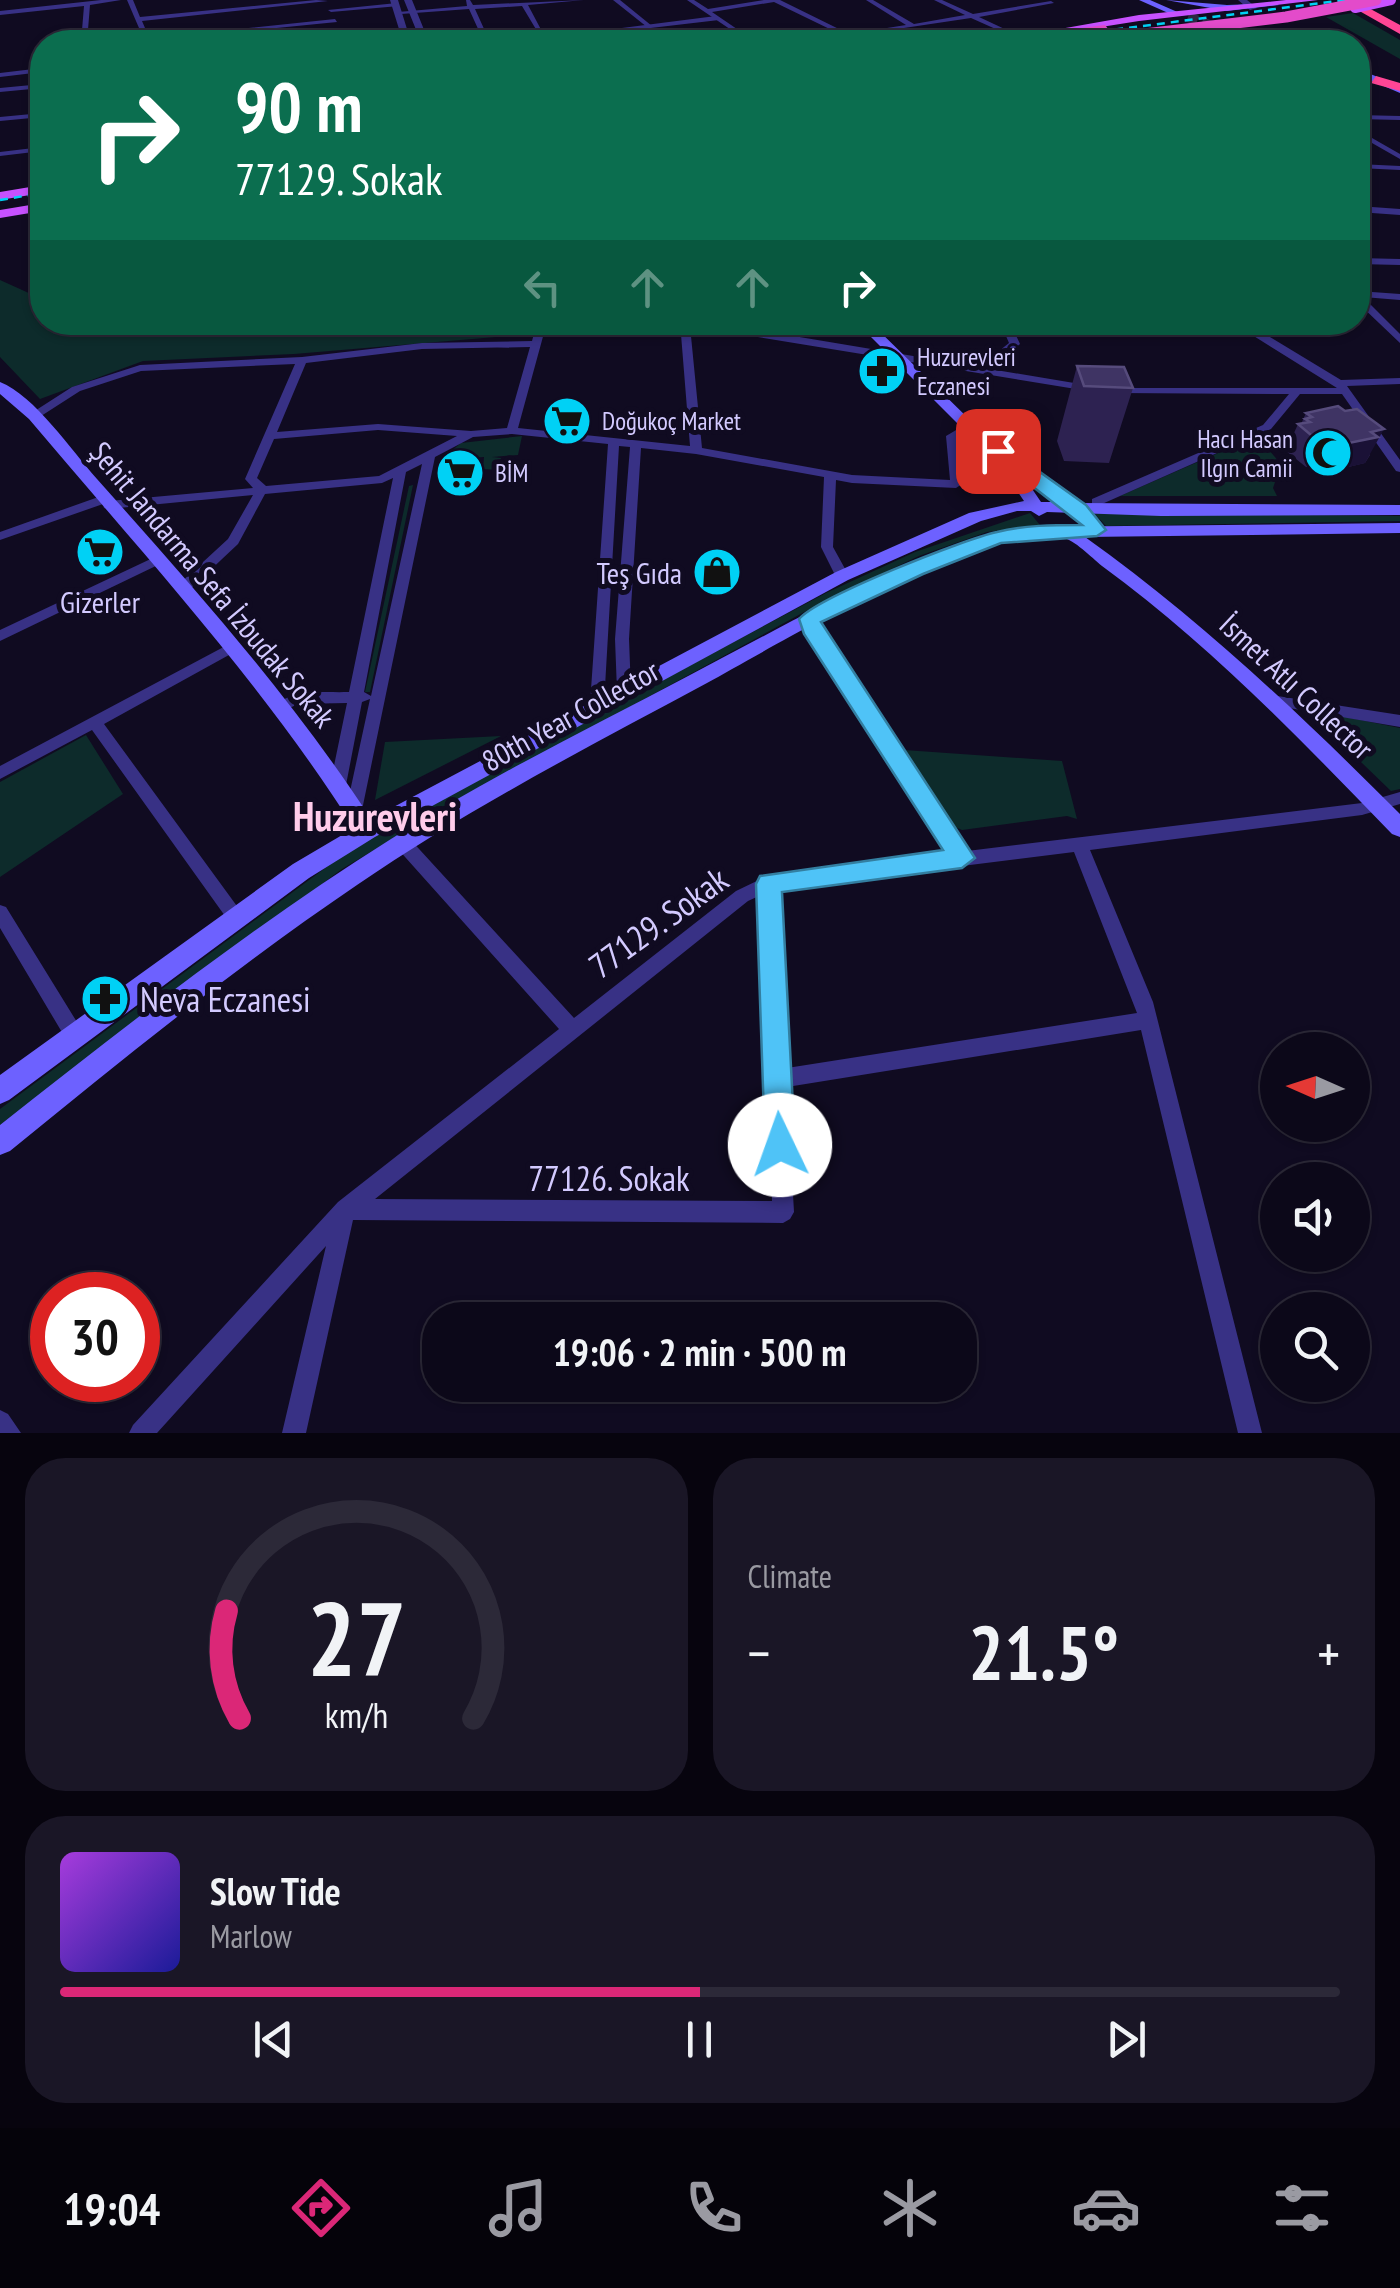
<!DOCTYPE html>
<html lang="en">
<head>
<meta charset="utf-8">
<style>
	:root { --surface:#0c0819; --page:#1a1626; --text:#f1f3f6; --muted:#9a9aa2; --line:#2c2938; --accent:#db2777 }
	body { margin:0; font-family:"PT Sans Narrow",sans-serif; background:var(--page); color:var(--text); height:100vh; display:flex; flex-direction:column; font-size:38px; white-space:nowrap }
	* { box-sizing:border-box; margin:0 }
	p { font-size:32px; color:var(--muted) }
	.icon { flex:none; width:55px; height:55px; fill:none; stroke:currentColor; stroke-width:2; stroke-linecap:round; stroke-linejoin:round }
	.map { position:relative; height:1433px; overflow:hidden }
	.sheet { display:flex; flex-direction:column; gap:25px; padding:25px; background:#07040e; flex:1 }
	.sheet>* { flex:none }
	.guide { position:absolute; left:30px; top:30px; width:1340px; height:305px; border-radius:40px; box-shadow:0 2px 8px #0004,0 0 0 2px var(--line); background:#0b6e4f; color:#fff; overflow:hidden }
	.needle { width:65px; rotate:273deg }
	.tools { position:absolute; left:1260px; top:1032px; display:grid; gap:20px }
	.tools a { display:grid; place-items:center; width:110px; height:110px; border-radius:50%; background:var(--surface); box-shadow:0 2px 8px #0004,0 0 0 2px var(--line); font-size:50px }
	.speed { position:absolute; left:30px; top:1272px; display:flex; gap:20px; font-size:50px; font-weight:700; text-align:center }
	.speed>* { display:grid; place-content:center; width:130px; height:130px; border-radius:50%; background:var(--surface); box-shadow:0 2px 8px #0004,0 0 0 2px var(--line); line-height:1 }
	.speed .limit { border:15px solid #d22; background:#fff; color:#111 }
	.pin { position:absolute; display:grid; place-items:center; width:85px; height:85px; color:#fff; margin:-42px; border-radius:20px; box-shadow:0 5px 15px #0006 }
	.me { position:absolute; width:110px; margin:-55px; rotate:357deg; stroke-linejoin:round; filter:drop-shadow(0 0 8px #0008) }
	.turn { display:flex; align-items:center; gap:35px; height:210px; padding:0 40px; font-size:45px }
	.turn .icon { width:130px; height:130px; stroke-width:2.5 }
	.turn b { display:block; font-size:70px; line-height:85px }
	.lanes { display:flex; align-items:center; height:95px; padding:0 40px; background:#0003; justify-content:center; gap:50px; direction:ltr }
	.lanes .off { opacity:.35 }
	.big { font-size:75px; font-weight:700; line-height:1.1 }
	.sheet .widget { flex:1; display:flex; flex-direction:column; justify-content:center; gap:15px; min-width:0; padding:0 35px; border-radius:40px; background:var(--page) }
	.sheet .dial { align-items:center; gap:0 }
	.dial svg { height:260px; overflow:visible; fill:none; stroke:var(--line); stroke-width:7; stroke-linecap:round; text-anchor:middle }
	.dial text { fill:var(--text); stroke:none }
	.song { display:flex; align-items:center; gap:30px }
	.cover { width:120px; height:120px; border-radius:15px; background:linear-gradient(135deg,hsl(280 70% 55%),hsl(240 70% 35%)) }
	.played { height:10px; border-radius:5px; background:linear-gradient(90deg,var(--accent) 50%,var(--line) 50%) }
	.keys { display:flex; justify-content:space-around; direction:ltr }
	.heat { display:flex; justify-content:space-between; align-items:center; font-size:55px; direction:ltr }
	.sheet .tiles { flex:1; display:grid; gap:25px; grid-template-columns:1fr 1fr }
	.widget:last-child { grid-column:span 2 }
	.trip { position:absolute; left:422px; top:1302px; width:555px; height:100px; border-radius:40px; background:var(--surface); box-shadow:0 2px 8px #0004,0 0 0 2px var(--line); font-weight:700; line-height:100px; text-align:center }
	.menu { display:flex; height:160px; justify-content:space-around; align-items:center; background:#05030a; color:var(--muted) }
	.menu .icon { width:70px; height:70px }
	.menu .on { color:var(--accent) }
	.menu b { font-size:45px; color:var(--text) }
	.map>svg:first-child { display:block }
</style>
</head>
<body>
<div class="map">
<svg width="1400" height="1433" viewBox="0 0 1400 1433">
	<rect width="100%" height="100%" fill="#100b21"/>
	<path fill="#0d2b2b" d="M 1353,13 L 1400,40 L 1400,59 L 1326,17 Z
		M 0,280 L 42,299 L 42,322 L 527,323 L 518,335 L 508,336 L 294,354 L 143,361 L 40,399 L 0,357 Z
		M 522,436 L 518,455 L 492,457 L 501,458 L 498,470 L 483,469 L 484,457 L 440,460 L 461,443 Z
		M 1257,436 L 1292,477 L 1276,479 L 1273,488 L 1277,496 L 1120,496 Z
		M 413,485 L 370,692 L 365,692 L 409,486 Z
		M 1030,513 L 1040,525 L 987,532 L 919,556 L 830,598 L 453,803 L 342,869 L 0,1125 L 0,1109 L 336,860 L 447,795 L 826,593 L 915,552 Z
		M 1094,513 L 1400,516 L 1400,521 L 1106,526 Z
		M 1306,709 L 1400,728 L 1400,789 L 1391,791 Z
		M 86,735 L 123,794 L 0,877 L 0,782 Z
		M 501,736 L 375,800 L 385,742 Z
		M 904,750 L 1062,761 L 1077,819 L 1067,816 L 962,830 L 953,826 Z"/>
	<g fill="none" stroke-linecap="round" stroke-linejoin="round">
		<path stroke="#2d2842" stroke-width="10" stroke-dasharray="10 5" stroke-linecap="butt" d="M 1188,17 L 1218,28"/>
		<path fill="#383185" fill-rule="evenodd" d="M 101,0 L 121,0 L 90,5 L 87,42 L 81,42 L 84,6 L 0,15 L 0,11 Z
			M 127,0 L 133,0 L 140,17 L 316,0 L 328,1 L 142,21 L 145,28 L 142,30 L 139,28 Z
			M 466,0 L 470,0 L 473,5 L 584,0 L 528,5 L 546,39 L 543,41 L 522,6 L 475,9 L 490,42 L 484,42 L 469,9 L 401,14 L 398,12 L 467,6 Z
			M 613,0 L 620,0 L 652,26 L 647,27 Z
			M 687,0 L 694,0 L 708,9 L 764,0 L 780,0 L 849,34 L 906,25 L 866,0 L 873,0 L 914,24 L 965,15 L 934,0 L 942,0 L 973,14 L 1051,1 L 1054,3 L 979,17 L 1022,37 L 1020,40 L 971,18 L 810,42 L 842,35 L 774,2 L 712,12 L 756,42 L 749,42 Z
			M 397,3 L 399,6 L 331,12 L 328,10 Z
			M 335,19 L 337,22 L 145,41 L 142,39 Z
			M 344,35 L 346,38 L 280,42 L 283,40 Z
			M 42,68 L 42,72 L 0,77 L 0,73 Z
			M 42,84 L 42,88 L 0,92 L 0,88 Z
			M 42,113 L 42,117 L 0,121 L 0,117 Z
			M 1358,115 L 1400,116 L 1400,120 L 1358,119 Z
			M 1358,130 L 1400,154 L 1400,159 L 1358,135 Z
			M 42,147 L 42,151 L 0,156 L 0,152 Z
			M 1358,164 L 1400,166 L 1400,170 L 1358,168 Z
			M 1358,206 L 1400,209 L 1400,215 L 1358,212 Z
			M 1358,258 L 1400,259 L 1400,265 L 1358,264 Z
			M 1358,291 L 1400,294 L 1400,300 L 1363,297 L 1400,334 L 1400,343 L 1358,303 Z
			M 537,322 L 547,322 L 518,428 L 690,446 L 680,322 L 709,322 L 979,367 L 1009,343 L 1000,322 L 1010,322 L 1011,325 L 1239,327 L 1239,323 L 1245,322 L 1341,380 L 1400,378 L 1400,384 L 1347,386 L 1400,460 L 1400,472 L 1396,471 L 1342,394 L 1300,394 L 1271,429 L 1102,504 L 1100,511 L 1092,511 L 1092,499 L 1263,425 L 1289,394 L 1116,393 L 1111,390 L 1112,388 L 1337,388 L 1249,333 L 1014,331 L 1020,344 L 990,369 L 1092,386 L 1093,388 L 1088,391 L 690,326 L 702,448 L 852,475 L 950,480 L 946,436 L 968,423 L 974,426 L 958,437 L 962,484 L 956,488 L 852,483 L 836,480 L 833,547 L 849,576 L 842,580 L 837,579 L 821,547 L 824,477 L 696,454 L 641,448 L 629,639 L 631,691 L 624,696 L 617,691 L 615,639 L 630,447 L 619,446 L 604,704 L 597,709 L 590,704 L 608,444 L 512,434 L 473,437 L 435,457 L 362,810 L 360,814 L 348,814 L 346,810 L 370,699 L 362,702 L 346,785 L 344,789 L 332,789 L 330,785 L 347,703 L 298,704 L 279,713 L 272,708 C 292,688 322,693 349,692 L 393,478 L 382,483 L 265,494 L 238,544 L 187,592 L 182,593 L 175,589 L 177,586 L 228,539 L 253,495 L 108,509 L 104,508 L 103,504 L 0,540 L 0,532 L 104,495 L 108,496 L 109,501 L 253,488 L 245,479 L 295,364 L 141,371 L 80,391 L 38,418 L 30,418 L 30,414 L 72,387 L 140,365 L 302,357 L 422,343 L 532,341 ZM 530,347 L 507,428 L 471,431 L 378,424 L 277,432 L 306,363 L 422,349 ZM 378,430 L 457,436 L 379,476 L 266,486 L 257,478 L 274,439 ZM 422,464 L 371,696 L 364,692 L 406,472 Z
			M 157,556 L 162,557 L 164,560 L 162,563 L 0,641 L 0,630 Z
			M 810,614 L 815,616 L 818,628 L 967,851 L 1362,803 L 1400,792 L 1400,804 L 1362,815 L 1090,850 L 1153,1002 L 1262,1433 L 1238,1433 L 1141,1030 L 787,1087 L 794,1212 L 790,1219 L 783,1223 L 353,1220 L 306,1433 L 282,1433 L 326,1246 L 157,1433 L 129,1433 L 133,1425 L 338,1202 L 559,1029 L 397,848 L 395,843 L 397,838 L 403,836 L 409,838 L 574,1018 L 736,891 L 763,878 L 951,853 L 804,628 L 803,619 ZM 1074,852 L 1137,1013 L 787,1068 L 778,889 ZM 761,895 L 772,1201 L 375,1199 L 748,901 Z
			M 233,642 L 238,644 L 240,647 L 238,650 L 104,724 L 242,913 L 245,918 L 242,923 L 236,925 L 230,923 L 92,730 L 0,779 L 0,766 Z
			M 1271,695 L 1400,715 L 1400,727 L 1266,704 L 1264,700 Z
			M 0,905 L 6,907 L 80,1027 L 82,1033 L 80,1039 L 73,1042 L 66,1039 L 0,928 Z
			M 0,1410 L 8,1414 L 21,1433 L 0,1433 Z"/>
		<path fill="#383185" fill-rule="evenodd" d="M 390,0 L 398,0 L 411,42 L 403,42 Z
			M 404,0 L 412,0 L 429,42 L 421,42 Z
			M 1238,0 L 1247,0 L 1257,8 L 1250,10 Z
			M 716,16 L 719,20 L 531,42 L 512,42 Z"/>
		<path fill="#6d61ff" fill-rule="evenodd" d="M 1139,0 L 1150,0 L 1182,14 L 1175,16 Z
			M 1166,0 L 1227,5 L 1275,3 L 1279,5 L 1227,11 Z
			M 1245,31 L 1283,40 L 1224,42 L 1168,35 L 1172,32 L 1248,40 L 1241,34 Z
			M 1358,69 L 1400,86 L 1400,93 L 1358,75 Z
			M 856,322 L 870,322 L 973,423 L 1077,503 L 1400,505 L 1400,515 L 1161,516 L 1047,512 L 1039,516 L 1031,511 L 1017,511 L 981,521 L 848,580 L 375,837 L 309,878 L 9,1100 L 0,1104 L 0,1075 L 293,864 L 354,828 C 260,680 141,552 29,419 L 0,394 L 0,382 C 35,396 71,450 97,479 C 194,588 291,696 371,819 L 836,572 L 969,513 L 1024,501 L 990,451 L 963,429 ZM 1024,477 L 1056,502 L 1041,502 Z
			M 1400,523 L 1400,533 L 1085,537 C 1199,618 1301,715 1400,814 L 1400,837 L 1392,834 C 1301,740 1208,643 1102,566 C 1091,557 1075,540 1061,537 C 986,519 777,645 707,683 C 588,747 468,809 357,885 C 236,967 123,1059 10,1151 L 0,1155 L 0,1125 C 127,1025 254,925 391,839 C 487,778 590,728 690,675 C 801,617 906,555 1029,527 Z"/>
		<path fill="#c751ff" fill-rule="evenodd" d="M 1286,0 L 1318,0 L 1139,21 L 1006,42 L 986,42 L 1139,15 Z
			M 1145,35 L 1149,40 L 1099,42 L 1104,39 Z
			M 42,185 L 42,193 L 0,200 L 0,192 Z
			M 42,203 L 42,211 L 0,218 L 0,210 Z"/>
		<path fill="#e34bca" fill-rule="evenodd" d="M 1105,25 L 1109,30 L 1049,36 L 1044,33 Z"/>
		<path fill="#ff4595" fill-rule="evenodd" d="M 1340,0 L 1354,0 L 1400,25 L 1400,34 Z
			M 1376,76 L 1400,83 L 1400,91 L 1371,83 Z"/>
		<path stroke="#00d1f5" stroke-width="2.5" stroke-dasharray="8 6" stroke-linecap="butt" d="M 1018,42 L 1345,0
			M 0,200 L 42,193"/>
		<path stroke="#c751ff" stroke-width="10" d="M 1355,8 L 1391,0"/>
		<path stroke="#e34bca" stroke-width="11" d="M 1119,37 L 1286,17 L 1376,0"/>
	</g>
	<path fill="#2d2251" d="M 1077,366 L 1133,388 L 1109,463 L 1064,461 L 1057,441 Z
		M 1345,411 L 1370,455 L 1365,463 L 1336,470 L 1330,465 L 1306,467 L 1286,451 L 1298,424 L 1301,424 L 1306,413 Z"/>
	<path fill="#1a1136" d="M 1384,429 L 1365,463 L 1336,470 L 1349,443 L 1371,432 Z"/>
	<path fill="#3f3464" stroke="#564b7c" stroke-width="2.5" d="M 1077,366 L 1124,367 L 1133,388 L 1084,386 Z
		M 1338,406 L 1345,411 L 1357,409 L 1384,429 L 1371,432 L 1378,437 L 1349,443 L 1342,438 L 1318,441 L 1298,424 L 1310,422 L 1305,419 L 1312,417 L 1306,413 Z"/>
	<path fill="#4fc3f7" stroke="#337fa1" stroke-width="2.5" d="M 992,447 L 1005,447 L 1086,505 L 1106,530 L 1097,536 L 1001,543 L 923,574 L 821,622 L 975,858 L 962,868 L 782,892 L 795,1145 L 791,1156 L 780,1160 L 769,1156 L 765,1145 L 756,884 L 760,876 L 943,850 L 804,634 L 799,619 C 818,597 964,539 997,532 C 1025,525 1053,525 1082,525 L 992,455 Z"/>
	<defs>
		<g id="pharmacy-disc" transform="scale(2.5)"><circle r="9.5" fill="#00d1f5" stroke="#100b21"/><path d="M-2-6h4v4h4v4h-4v4h-4v-4h-4v-4h4Z" fill="#111"/></g>
		<g id="supermarket-disc" transform="scale(2.5)"><circle r="9.5" fill="#00d1f5" stroke="#100b21"/><path d="M-6-5.5h2.5l.6 2H6L4.5 2H-2.5L-4.4-4H-6ZM-1.5 3.2a1.3 1.3 0 1 0 .1 0ZM3 3.2a1.3 1.3 0 1 0 .1 0Z" fill="#111"/></g>
		<g id="mosque-disc" transform="scale(2.5)"><circle r="9.5" fill="#00d1f5" stroke="#100b21"/><path d="M3.5-4.9A6 6 0 1 0 3.5 4.9A5 5 0 1 1 3.5-4.9Z" fill="#111"/></g>
		<g id="shop-disc" transform="scale(2.5)"><circle r="9.5" fill="#00d1f5" stroke="#100b21"/><path d="M-5-2.5h2.3a2.7 3.5 0 0 1 5.4 0H5L5.5 6h-11ZM-1.5-2.5h3a1.5 2.3 0 0 0-3 0Z" fill="#111"/></g>
	</defs>
	<g fill-rule="evenodd">
		<use href="#pharmacy-disc" x="882" y="371"/>
		<use href="#supermarket-disc" x="567" y="421"/>
		<use href="#mosque-disc" x="1328" y="453"/>
		<use href="#supermarket-disc" x="460" y="473"/>
		<use href="#supermarket-disc" x="100" y="552"/>
		<use href="#shop-disc" x="717" y="572"/>
		<use href="#pharmacy-disc" x="105" y="999"/>
	</g>
	<g text-anchor="middle" dominant-baseline="central" stroke-width="10" stroke-linejoin="round" paint-order="stroke">
		<g font-size="25" fill="#d3caff" stroke="#100b21" text-anchor="start">
			<text x="917" y="357">Huzurevleri<tspan x="917" dy="29">Eczanesi</tspan></text>
			<text x="602" y="421">Doğukoç Market</text>
			<text x="1293" y="439" text-anchor="end">Hacı Hasan<tspan x="1293" dy="29">Ilgın Camii</tspan></text>
			<text x="495" y="473">BİM</text>
		</g>
		<g font-size="30" fill="#d3caff" stroke="#100b21" text-anchor="end">
			<text x="682" y="572">Teş Gıda</text>
			<text x="100" y="601" text-anchor="middle">Gizerler</text>
		</g>
		<g font-size="30" fill="#d3caff" stroke="#100b21">
			<text transform="translate(213 584) rotate(50)">Şehit Jandarma Sefa İzbudak Sokak</text>
			<text transform="translate(1297 686) rotate(43)">İsmet Atlı Collector</text>
			<text transform="translate(570 715) rotate(-29)">80th Year Collector</text>
		</g>
		<g font-size="35" fill="#d3caff" stroke="#100b21">
			<text transform="translate(658 922) rotate(-36)">77129. Sokak</text>
			<text x="609" y="1178">77126. Sokak</text>
		</g>
		<g font-size="35" fill="#d3caff" stroke="#100b21" text-anchor="start">
			<text x="140" y="999">Neva Eczanesi</text>
		</g>
		<g font-size="40" font-weight="bold" fill="#ffccea" stroke="#100b21">
			<text x="375" y="816">Huzurevleri</text>
		</g>
	</g>
</svg>
<div class="tools">
<a><svg class="needle" viewBox="-14 -14 28 28"><path d="M0-13l5 13h-10z" fill="#e53935"/><path d="M0 13l5-13h-10z" fill="#9a9aa2"/></svg></a>
<a><svg class="icon" aria-label="sound" viewBox="0 0 24 24"><path d="M4 9h4l5-4v14l-5-4H4zM17 9q2 3 0 6"/></svg></a>
<a><svg class="icon" aria-label="search" viewBox="0 0 24 24"><circle cx="10" cy="10" r="6"/><path d="M15 15l6 6"/></svg></a>
</div>
<div class="speed"><div class="limit">30</div></div>
<div class="pin" style="left:998px;top:451px;background:#d93025"><svg class="icon" aria-label="arrive" viewBox="0 0 24 24"><path d="M6 21V4h12l-3 4 3 4H6"/></svg></div>
<svg class="me" style="left:780px;top:1145px" viewBox="-20 -20 40 40"><circle r="19" fill="#fff"/><path d="M0-13L10 11 0 6-10 11z" fill="#4fc3f7"/></svg>
<div class="trip">19:06 · 2 min · 500 m</div>
<div class="guide">
<div class="turn"><svg class="icon" aria-label="right" viewBox="0 0 24 24"><path d="M7 20v-9h11M14 6l5 5-5 5"/></svg><div><b>90 m</b>77129. Sokak</div></div>
<div class="lanes"><svg class="icon off" aria-label="left" viewBox="0 0 24 24"><path d="M17 20v-9H6M10 6l-5 5 5 5"/></svg><svg class="icon off" aria-label="ahead" viewBox="0 0 24 24"><path d="M12 20V5M6 11l6-6 6 6"/></svg><svg class="icon off" aria-label="ahead" viewBox="0 0 24 24"><path d="M12 20V5M6 11l6-6 6 6"/></svg><svg class="icon" aria-label="right" viewBox="0 0 24 24"><path d="M7 20v-9h11M14 6l5 5-5 5"/></svg></div>
</div>
</div>
<section class="sheet">
<div class="tiles">
<div class="widget dial"><svg viewBox="0 0 100 80">
<path d="M14 69A42 42 0 1 1 86 69"/>
<path d="M14 69A42 42 0 0 1 10 36" stroke="#db2777"/>
<text x="50" y="56" font-size="32" font-weight="700">27</text>
<text x="50" y="72" font-size="11">km/h</text>
</svg></div>
<div class="widget"><p>Climate</p>
<div class="heat"><a>−</a><b class="big">21.5°</b><a>+</a></div>
</div>
<div class="widget">
<div class="song"><i class="cover"></i><div><b>Slow Tide</b><p>Marlow</p></div></div>
<div class="played"></div>
<div class="keys"><svg class="icon" aria-label="previous" viewBox="0 0 24 24"><path d="M18 5L8 12l10 7zM5 5v14"/></svg><svg class="icon" aria-label="pause" viewBox="0 0 24 24"><path d="M8 5v14M16 5v14"/></svg><svg class="icon" aria-label="next" viewBox="0 0 24 24"><path d="M6 5l10 7-10 7zM19 5v14"/></svg></div>
</div>
</div>
</section>
<nav class="menu">
<b>19:04</b>
<svg class="icon on" aria-label="directions" viewBox="0 0 24 24"><path d="M12 3l9 9-9 9-9-9zM9 14v-3h6M13 9l2 2-2 2"/></svg>
<svg class="icon" aria-label="music" viewBox="0 0 24 24"><path d="M9 18V5l10-2v13"/><circle cx="6" cy="18" r="3"/><circle cx="16" cy="16" r="3"/></svg>
<svg class="icon" aria-label="phone" viewBox="0 0 24 24"><path d="M5 4h4l2 5-3 2q2 4 5 5l2-3 5 2v4C11 20 4 13 5 4z"/></svg>
<svg class="icon" aria-label="climate" viewBox="0 0 24 24"><path d="M12 3v18M4 7l16 10M4 17L20 7"/></svg>
<svg class="icon" aria-label="car" viewBox="0 0 24 24"><path d="M5 17H2v-5l4-1 3-4h7l3 4 3 1v5h-3M9 17h6M6 11h13"/><circle cx="7" cy="17" r="2"/><circle cx="17" cy="17" r="2"/></svg>
<svg class="icon" aria-label="filters" viewBox="0 0 24 24"><path d="M4 7h16M4 17h16"/><circle cx="9" cy="7" r="2"/><circle cx="15" cy="17" r="2"/></svg>
</nav>
</body>
</html>
